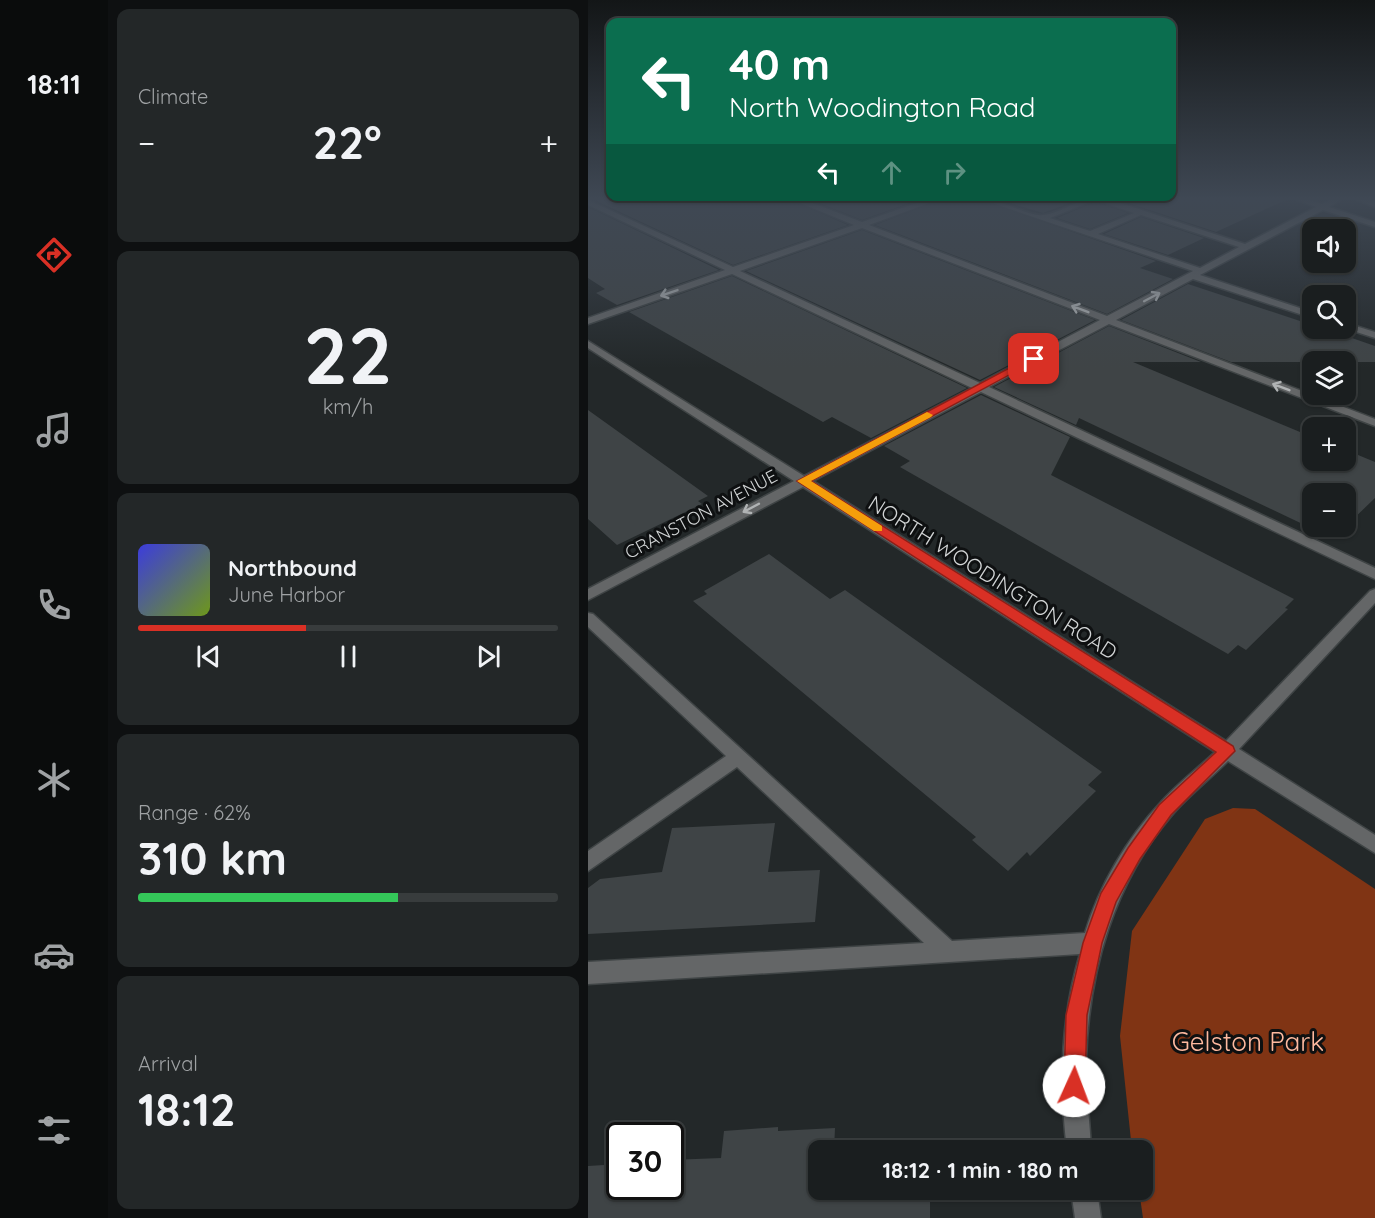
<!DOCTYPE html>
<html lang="en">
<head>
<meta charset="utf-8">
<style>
	:root { --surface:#1a1e1f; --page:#232728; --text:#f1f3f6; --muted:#9fa2a4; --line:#383c3d; --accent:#d93025 }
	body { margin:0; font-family:Quicksand,sans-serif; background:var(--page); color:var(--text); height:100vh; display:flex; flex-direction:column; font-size:22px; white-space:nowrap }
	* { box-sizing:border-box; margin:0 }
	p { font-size:20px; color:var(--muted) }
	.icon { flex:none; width:33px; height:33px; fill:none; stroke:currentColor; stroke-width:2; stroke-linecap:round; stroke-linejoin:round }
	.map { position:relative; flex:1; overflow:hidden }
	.details { display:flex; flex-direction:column; gap:9px; padding:9px; background:#0e1011; width:480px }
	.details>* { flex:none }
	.banner { position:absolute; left:18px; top:18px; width:570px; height:183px; border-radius:12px; box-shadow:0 2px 4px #0004,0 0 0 2px var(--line); background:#0b6e4f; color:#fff; overflow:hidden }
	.controls { position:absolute; left:714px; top:219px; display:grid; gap:12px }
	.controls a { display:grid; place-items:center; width:54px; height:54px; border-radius:12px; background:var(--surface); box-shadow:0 2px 4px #0004,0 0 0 2px var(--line); font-size:30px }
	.speed { position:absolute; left:18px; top:1122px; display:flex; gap:12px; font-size:30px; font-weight:700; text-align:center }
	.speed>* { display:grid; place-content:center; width:78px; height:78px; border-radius:50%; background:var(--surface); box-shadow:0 2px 4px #0004,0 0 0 2px var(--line); line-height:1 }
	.speed .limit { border:3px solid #111; border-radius:9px; background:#fff; color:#111 }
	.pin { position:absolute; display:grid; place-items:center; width:51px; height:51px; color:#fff; margin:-26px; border-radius:12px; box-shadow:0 3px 9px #0006 }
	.me { position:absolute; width:66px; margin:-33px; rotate:2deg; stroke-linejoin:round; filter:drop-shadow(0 0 4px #0008) }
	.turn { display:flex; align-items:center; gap:21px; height:126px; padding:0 24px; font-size:27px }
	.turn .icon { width:78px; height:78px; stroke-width:2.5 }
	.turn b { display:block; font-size:42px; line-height:51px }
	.lanes { display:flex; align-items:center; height:57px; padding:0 24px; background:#0003; justify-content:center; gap:30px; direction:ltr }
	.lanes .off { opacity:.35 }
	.big { font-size:45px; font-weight:700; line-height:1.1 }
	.details .tile { flex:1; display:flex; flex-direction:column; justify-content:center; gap:9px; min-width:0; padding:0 21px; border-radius:12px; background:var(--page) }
	.details .dial { align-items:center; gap:0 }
	.dial b { font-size:78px; line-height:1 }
	.song { display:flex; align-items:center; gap:18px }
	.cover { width:72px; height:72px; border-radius:9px; background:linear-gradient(135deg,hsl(240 70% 55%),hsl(80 70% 35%)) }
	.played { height:6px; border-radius:3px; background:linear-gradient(90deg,var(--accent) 40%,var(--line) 40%) }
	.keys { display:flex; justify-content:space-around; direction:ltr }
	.heat { display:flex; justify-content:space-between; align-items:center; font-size:33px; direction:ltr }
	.charge { height:9px; border-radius:4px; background:linear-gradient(90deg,#34c759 62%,var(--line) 0) }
	.trip { position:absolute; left:220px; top:1140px; width:345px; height:60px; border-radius:12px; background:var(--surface); box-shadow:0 2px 4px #0004,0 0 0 2px var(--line); font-weight:700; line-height:60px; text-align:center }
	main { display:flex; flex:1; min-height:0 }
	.tab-bar { display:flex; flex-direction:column; width:108px; justify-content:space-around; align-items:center; background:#0a0c0c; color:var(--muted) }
	.tab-bar .icon { width:42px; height:42px }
	.tab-bar .current { color:var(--accent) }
	.tab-bar b { font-size:27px; color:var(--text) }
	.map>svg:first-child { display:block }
</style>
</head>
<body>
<main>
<nav class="tab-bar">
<b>18:11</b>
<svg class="icon current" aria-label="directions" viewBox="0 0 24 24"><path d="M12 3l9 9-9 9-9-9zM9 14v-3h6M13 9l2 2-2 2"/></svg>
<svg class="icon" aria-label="music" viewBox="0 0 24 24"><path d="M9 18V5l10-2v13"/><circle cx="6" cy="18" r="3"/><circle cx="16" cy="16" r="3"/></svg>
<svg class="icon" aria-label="phone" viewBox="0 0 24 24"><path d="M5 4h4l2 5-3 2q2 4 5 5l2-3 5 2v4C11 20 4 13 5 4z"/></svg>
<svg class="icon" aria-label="climate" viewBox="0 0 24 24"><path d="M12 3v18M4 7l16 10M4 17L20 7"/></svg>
<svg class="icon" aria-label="car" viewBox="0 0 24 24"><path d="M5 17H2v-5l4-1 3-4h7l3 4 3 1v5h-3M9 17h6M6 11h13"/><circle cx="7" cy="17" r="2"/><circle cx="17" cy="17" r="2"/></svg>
<svg class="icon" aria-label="filters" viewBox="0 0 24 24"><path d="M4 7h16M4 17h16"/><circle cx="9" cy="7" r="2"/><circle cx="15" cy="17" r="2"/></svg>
</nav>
<section class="details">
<div class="tile"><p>Climate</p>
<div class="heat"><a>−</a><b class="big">22°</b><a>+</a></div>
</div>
<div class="tile dial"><b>22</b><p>km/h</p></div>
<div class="tile">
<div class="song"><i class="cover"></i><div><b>Northbound</b><p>June Harbor</p></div></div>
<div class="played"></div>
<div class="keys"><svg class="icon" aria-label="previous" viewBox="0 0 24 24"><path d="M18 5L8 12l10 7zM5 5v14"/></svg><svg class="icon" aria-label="pause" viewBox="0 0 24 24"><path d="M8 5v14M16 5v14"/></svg><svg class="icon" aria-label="next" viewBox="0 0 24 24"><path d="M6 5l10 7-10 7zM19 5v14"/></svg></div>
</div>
<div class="tile"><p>Range · 62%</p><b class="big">310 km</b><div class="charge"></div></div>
<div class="tile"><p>Arrival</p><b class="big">18:12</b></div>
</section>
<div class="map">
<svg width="787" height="1218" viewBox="0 0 787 1218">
	<rect width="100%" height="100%" fill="#232829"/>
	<path fill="#803414" d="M 645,808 L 667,809 L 787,889 L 787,1218 L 555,1218 L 551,1190 L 555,1190 L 555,1150 L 544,1150 L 532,1036 L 544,931 L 617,819 Z"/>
	<path fill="#3f4446" d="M 0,197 L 195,197 L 260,225 L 145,265 Z
		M 216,197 L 338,197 L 274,220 Z
		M 360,197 L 384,197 L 568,261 L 552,268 L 585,279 L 519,314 L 287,225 Z
		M 402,197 L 497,197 L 455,213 Z
		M 522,197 L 699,197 L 700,199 L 628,232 Z
		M 507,202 L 540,213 L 502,229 L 469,218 Z
		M 0,207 L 131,270 L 29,305 L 8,293 L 17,289 L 0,278 Z
		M 553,217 L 616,238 L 580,255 L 516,234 Z
		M 274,230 L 507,320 L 392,380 L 158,271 Z
		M 144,276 L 379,388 L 283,438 L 244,417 L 235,422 L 41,312 Z
		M 600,284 L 724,325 L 724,328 L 735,328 L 787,346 L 787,362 L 643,362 L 533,320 Z
		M 521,326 L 613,362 L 545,362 L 724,437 L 724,460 L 758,460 L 758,450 L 787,462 L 787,498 L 758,526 L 758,494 L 724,494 L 724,526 L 757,526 L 744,538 L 491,418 L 488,425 L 406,387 Z
		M 393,395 L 482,437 L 463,475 L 706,599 L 697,608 L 700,609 L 658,650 L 650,645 L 640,654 L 312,467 L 322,461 L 296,446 Z
		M 0,410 L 120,496 L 110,501 L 114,504 L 29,545 L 0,519 Z
		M 181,554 L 242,599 L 257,590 L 514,772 L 500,785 L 508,791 L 442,856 L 439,852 L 420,871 L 384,840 L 388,837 L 105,601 L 119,594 L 116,591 Z
		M 187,823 L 180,872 L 232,870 L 227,922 L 0,934 L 0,888 L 12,879 L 74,872 L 84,828 Z
		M 190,1127 L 190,1131 L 247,1128 L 246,1150 L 341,1142 L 341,1150 L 231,1150 L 231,1190 L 342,1190 L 342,1218 L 0,1218 L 0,1166 L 32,1164 L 32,1186 L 82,1186 L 82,1160 L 133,1158 L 136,1131 Z"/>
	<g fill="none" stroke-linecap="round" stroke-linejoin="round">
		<g stroke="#3f4445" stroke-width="3">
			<path id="minor" d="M 197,197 L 209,197 L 274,222 L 346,197 L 358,197 L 281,225 L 519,316 L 605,271 L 386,197 C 408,197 441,217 455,215 C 475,213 491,197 514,197 L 657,244 L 728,207 L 701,197 L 713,197 L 734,204 L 747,197 L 757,197 L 741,207 L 787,222 L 787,227 L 735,210 L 612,275 L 724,312 L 724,318 L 605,279 L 528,320 L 787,419 L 787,426 L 521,324 L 401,387 L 787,568 L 787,579 L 393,392 L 225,481 L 638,741 L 782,591 L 787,589 L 787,603 L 651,749 L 787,835 L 787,853 L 640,761 C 622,779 601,795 584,815 C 526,883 501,970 498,1059 C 497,1090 502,1120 503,1150 L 479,1150 C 471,1086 473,1017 492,954 L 0,984 L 0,962 L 336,943 L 149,767 L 0,871 L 0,851 L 138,756 L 0,627 L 0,613 L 5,614 L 364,941 L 497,933 C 511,886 539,838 573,802 C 589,784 609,769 627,752 L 215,487 L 0,600 L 0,589 L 206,481 L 0,348 L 0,341 L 216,476 L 384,388 L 144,274 L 0,324 L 0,318 L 137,270 L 0,205 L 0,200 L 145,267 L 266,225 ZM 507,200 L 546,213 L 502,231 L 462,218 ZM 553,215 L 651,247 L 612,268 L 510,234 ZM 274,228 L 512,320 L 392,383 L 152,271 Z
				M 761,197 L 773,197 L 787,202 L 787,207 Z
				M 758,323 L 787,332 L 787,338 L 756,328 Z
				M 483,1190 L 509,1190 L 513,1218 L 487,1218 Z"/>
		</g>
		<use href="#minor" fill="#646667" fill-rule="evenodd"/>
	</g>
	<defs><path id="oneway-shaft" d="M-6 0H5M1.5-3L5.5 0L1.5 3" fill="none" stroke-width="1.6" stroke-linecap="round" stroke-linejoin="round" transform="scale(1.5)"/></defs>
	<g stroke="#b0b3b4">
		<use href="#oneway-shaft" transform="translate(81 293) rotate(161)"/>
		<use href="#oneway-shaft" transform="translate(564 297) rotate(-28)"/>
		<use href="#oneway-shaft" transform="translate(492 309) rotate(-159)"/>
		<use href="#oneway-shaft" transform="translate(693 387) rotate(-159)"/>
		<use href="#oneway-shaft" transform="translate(163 508) rotate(152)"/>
	</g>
	<linearGradient id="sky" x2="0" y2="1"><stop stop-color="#131617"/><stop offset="0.54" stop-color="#3f4854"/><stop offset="1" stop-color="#3f4854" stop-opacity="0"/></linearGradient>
	<rect width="787" height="368" fill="url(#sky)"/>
	<path fill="#d93025" stroke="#8d1f18" stroke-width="1.5" d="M 442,357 L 451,359 L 223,481 L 645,746 L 647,751 L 583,815 L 552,859 L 528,902 L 514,943 L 499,1015 L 497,1086 L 494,1094 L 486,1097 L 479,1094 L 476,1086 L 478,1015 L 495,943 L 513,893 L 540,848 L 571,805 L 628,752 L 209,481 Z"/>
	<path fill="#f59e0b" d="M 339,412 L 345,415 L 343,417 L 223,481 L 294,526 L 294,531 L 286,531 L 209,481 Z"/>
	<g text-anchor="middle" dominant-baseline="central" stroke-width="6" stroke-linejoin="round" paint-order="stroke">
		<g font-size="18" fill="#d1d4d5" stroke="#0e1011">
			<text transform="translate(113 514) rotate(-28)">CRANSTON AVENUE</text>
		</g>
		<g font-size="21" fill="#d1d4d5" stroke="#0e1011">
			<text transform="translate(405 577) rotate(32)">NORTH WOODINGTON ROAD</text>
		</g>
		<g font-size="26" fill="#feb99f" stroke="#0e1011">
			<text x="660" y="1041">Gelston Park</text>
		</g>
	</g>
</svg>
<div class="controls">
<a><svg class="icon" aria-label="sound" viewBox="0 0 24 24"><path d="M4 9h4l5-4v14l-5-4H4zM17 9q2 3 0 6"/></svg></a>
<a><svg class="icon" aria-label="search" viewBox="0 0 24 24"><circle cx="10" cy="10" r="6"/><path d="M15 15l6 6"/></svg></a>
<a><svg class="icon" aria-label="layers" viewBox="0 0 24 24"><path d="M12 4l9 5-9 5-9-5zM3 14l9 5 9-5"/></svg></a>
<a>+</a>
<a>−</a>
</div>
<div class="speed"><div class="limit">30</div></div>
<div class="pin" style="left:446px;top:359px;background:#d93025"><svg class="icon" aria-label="arrive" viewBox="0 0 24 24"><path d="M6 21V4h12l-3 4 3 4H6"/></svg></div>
<svg class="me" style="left:486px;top:1086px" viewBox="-20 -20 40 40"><circle r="19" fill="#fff"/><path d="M0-13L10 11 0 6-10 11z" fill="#d93025"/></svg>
<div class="trip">18:12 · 1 min · 180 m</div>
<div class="banner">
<div class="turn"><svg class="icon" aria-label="left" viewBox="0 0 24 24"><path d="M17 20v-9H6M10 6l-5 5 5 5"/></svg><div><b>40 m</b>North Woodington Road</div></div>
<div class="lanes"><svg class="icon" aria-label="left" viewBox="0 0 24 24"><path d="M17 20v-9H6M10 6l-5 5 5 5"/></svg><svg class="icon off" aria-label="ahead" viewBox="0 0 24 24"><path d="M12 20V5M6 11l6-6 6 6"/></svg><svg class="icon off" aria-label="right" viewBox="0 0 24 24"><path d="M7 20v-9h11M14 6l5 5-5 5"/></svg></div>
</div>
</div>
</main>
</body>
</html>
